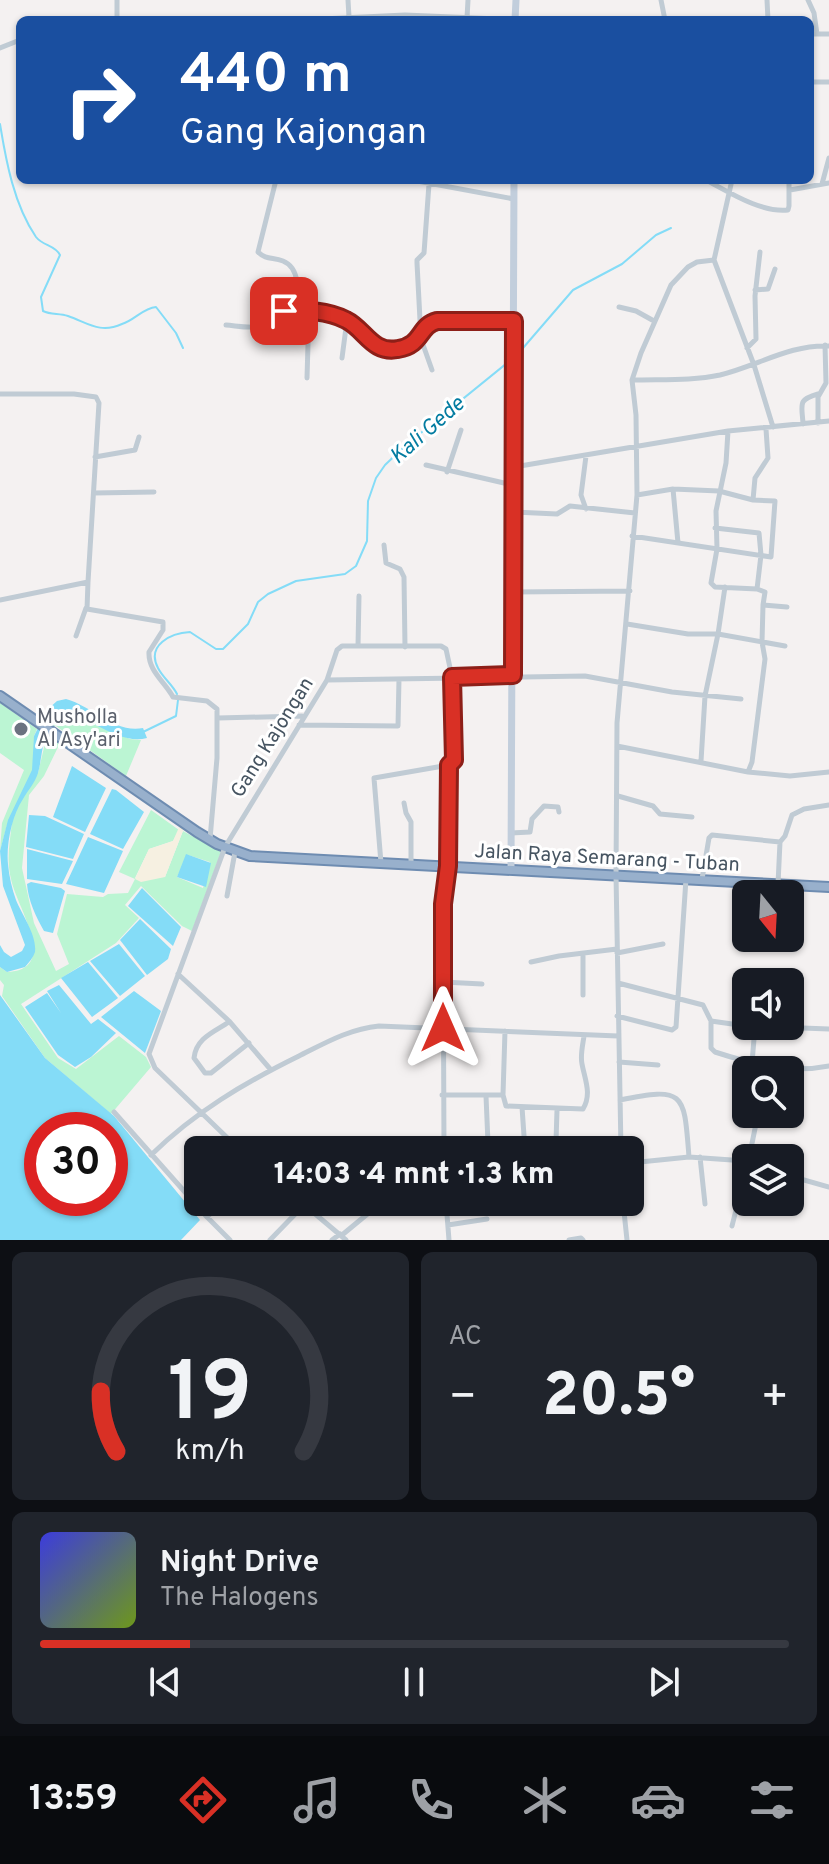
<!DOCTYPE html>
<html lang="id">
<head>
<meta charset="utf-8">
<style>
	:root { --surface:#171b24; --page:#20242c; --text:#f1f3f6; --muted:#9ea1a6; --line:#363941; --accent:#d93025 }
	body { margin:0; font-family:Overpass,sans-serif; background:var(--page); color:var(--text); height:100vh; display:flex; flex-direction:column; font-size:30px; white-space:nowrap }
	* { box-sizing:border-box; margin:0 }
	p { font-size:26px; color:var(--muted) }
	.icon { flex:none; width:44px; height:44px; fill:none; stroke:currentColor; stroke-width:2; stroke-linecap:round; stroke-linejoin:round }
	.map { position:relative; height:1240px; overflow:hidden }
	.panel { display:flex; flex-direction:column; gap:12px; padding:12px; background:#0d0f14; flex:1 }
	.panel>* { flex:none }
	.top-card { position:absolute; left:16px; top:16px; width:798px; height:168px; border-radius:12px; box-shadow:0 2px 6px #0004; background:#1a4fa0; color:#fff; overflow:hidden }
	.needle { width:52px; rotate:162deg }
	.buttons { position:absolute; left:732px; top:880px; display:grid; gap:16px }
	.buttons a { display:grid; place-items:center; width:72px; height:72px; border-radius:12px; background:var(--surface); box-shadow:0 2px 6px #0004; font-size:40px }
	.speed { position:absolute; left:24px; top:1112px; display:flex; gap:16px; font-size:40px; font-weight:700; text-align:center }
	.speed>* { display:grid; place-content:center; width:104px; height:104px; border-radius:50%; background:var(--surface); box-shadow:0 2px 6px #0004; line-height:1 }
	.speed .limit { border:12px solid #d22; background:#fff; color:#111 }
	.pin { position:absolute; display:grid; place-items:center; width:68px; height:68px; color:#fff; margin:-34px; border-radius:16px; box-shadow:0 4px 12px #0006 }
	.me { position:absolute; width:88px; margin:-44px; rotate:0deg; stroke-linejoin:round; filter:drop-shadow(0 0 6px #0008) }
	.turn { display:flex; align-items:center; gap:28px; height:168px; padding:0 32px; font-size:36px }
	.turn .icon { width:104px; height:104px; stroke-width:2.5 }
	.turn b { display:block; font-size:56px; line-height:68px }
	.big { font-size:60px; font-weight:800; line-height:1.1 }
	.panel .widget { flex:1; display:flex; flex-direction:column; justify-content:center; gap:12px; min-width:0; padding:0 28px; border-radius:12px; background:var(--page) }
	.panel .dial { align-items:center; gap:0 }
	.dial svg { height:208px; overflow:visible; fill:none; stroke:var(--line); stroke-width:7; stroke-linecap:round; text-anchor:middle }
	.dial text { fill:var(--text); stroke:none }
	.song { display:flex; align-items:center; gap:24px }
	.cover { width:96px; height:96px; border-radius:12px; background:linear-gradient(135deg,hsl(240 70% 55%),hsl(80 70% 35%)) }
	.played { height:8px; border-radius:4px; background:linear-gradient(90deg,var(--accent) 20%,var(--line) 20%) }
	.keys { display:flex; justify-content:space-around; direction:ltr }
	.heat { display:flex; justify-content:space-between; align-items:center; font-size:44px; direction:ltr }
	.panel .tiles { flex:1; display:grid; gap:12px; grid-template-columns:1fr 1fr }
	.widget:last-child { grid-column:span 2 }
	.trip { position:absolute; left:184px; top:1136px; width:460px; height:80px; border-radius:12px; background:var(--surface); box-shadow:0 2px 6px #0004; font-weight:800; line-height:80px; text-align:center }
	.tabs { display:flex; height:128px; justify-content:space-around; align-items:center; background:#090b0e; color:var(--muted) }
	.tabs .icon { width:56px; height:56px }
	.tabs .selected { color:var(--accent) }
	.tabs b { font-size:36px; color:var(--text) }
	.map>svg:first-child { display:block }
</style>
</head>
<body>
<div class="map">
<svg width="829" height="1240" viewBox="0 0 829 1240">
	<rect width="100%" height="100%" fill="#f4f1f1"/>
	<path fill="#bbf5d3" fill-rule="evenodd" d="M 0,703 L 37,729 L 34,736 L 38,773 L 47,735 L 60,743 L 44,776 L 29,795 L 22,868 L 34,923 L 56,971 L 69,964 L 57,934 L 67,894 L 103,897 L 108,894 L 128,893 L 135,879 L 119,872 L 151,810 L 179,830 L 173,841 L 149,849 L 135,878 L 165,877 L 183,831 L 221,852 L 192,931 L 182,926 L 141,886 L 125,905 L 139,918 L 116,943 L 21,1004 L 58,1058 L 76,1069 L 119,1036 L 146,1057 L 151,1067 L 111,1114 L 45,1058 L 2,996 L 4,985 L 0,980 L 0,967 L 7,972 C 61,970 16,906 11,879 C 6,859 10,842 12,822 L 7,825 L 0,851 L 2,823 L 24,770 L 0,753 ZM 188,855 L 210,862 L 203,888 L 177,877 Z
		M 64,711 L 73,712 L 130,739 L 141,740 L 126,776 L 56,726 L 50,725 L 58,714 Z"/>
	<path fill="#f6f0e1" d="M 180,825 L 184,828 L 165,877 L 141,882 L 135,879 L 149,849 L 173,841 Z"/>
	<path fill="#84dcf7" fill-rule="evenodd" d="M 66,699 C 94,707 113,733 143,728 L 147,738 C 117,747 77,707 62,712 C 43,719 43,756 38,773 C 35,783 28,790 23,799 C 12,815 6,845 8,864 C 9,876 12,889 16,900 C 22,915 37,935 35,952 C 33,958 29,962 25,967 L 7,972 L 0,967 L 0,945 L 4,952 L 11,957 L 22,951 L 25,945 L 3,886 L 0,851 L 8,820 L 32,770 L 34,736 L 47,710 L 57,701 Z
		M 72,766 L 106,788 L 85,832 L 53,817 Z
		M 112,789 L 116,790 L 144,812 L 123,849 L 90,834 Z
		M 29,815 L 45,816 L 84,834 L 73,859 L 26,847 Z
		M 88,837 L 123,851 L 104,893 L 66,884 Z
		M 27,849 L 73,861 L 62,884 L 27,879 Z
		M 186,854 L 211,863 L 206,887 L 177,877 Z
		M 31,882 L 61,888 L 65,891 L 53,933 L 44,931 C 36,917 28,900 27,884 Z
		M 142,888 L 181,927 L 173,946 L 128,906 Z
		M 140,919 L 171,949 L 168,959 L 147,975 L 120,940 Z
		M 119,944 L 145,976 L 120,996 L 90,961 Z
		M 88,962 L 118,998 L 92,1017 L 61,978 Z
		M 59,985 L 91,1024 L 98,1019 L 116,1033 L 91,1057 L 75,1067 L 58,1055 L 25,1007 L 47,993 L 61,1013 L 47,991 Z
		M 134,991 L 161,1011 L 145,1053 L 101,1017 Z
		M 0,995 L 45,1058 L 114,1116 L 200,1220 L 181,1240 L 0,1240 ZM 42,1130 L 110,1130 L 110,1198 L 42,1198 Z"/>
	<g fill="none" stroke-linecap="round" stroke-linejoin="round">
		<path stroke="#84dcf7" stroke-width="2" d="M 0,124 C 6,161 14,205 36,237 C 43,246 55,245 60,255 L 41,297 L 43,311 C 51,315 59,313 68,316 C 88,323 100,334 122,324 C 135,320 143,308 156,307 L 176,333 L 183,348
			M 517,355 L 573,290 L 622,264 L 656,235 L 671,228
			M 177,694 C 172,684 163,678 158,668 C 146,645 171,633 190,632 L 216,649 L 223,649 L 248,624 L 258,602 L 268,594 L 296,581 L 345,574 L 356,566 L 367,541 L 368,501 L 376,478 L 385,465 L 406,445 L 512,359
			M 143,732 L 176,716 L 178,700"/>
		<g stroke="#6e8cb1" stroke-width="12">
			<path id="trunk" d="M 0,696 L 197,832 L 217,844 L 250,856 L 829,887"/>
		</g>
		<path stroke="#c0cbd4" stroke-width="5" d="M 117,0 L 117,20
			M 348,0 L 349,17
			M 661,0 L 665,20
			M 767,0 L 768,20
			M 808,0 L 814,13 L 817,34
			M 467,18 L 468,0
			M 301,20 L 405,15 L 523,20
			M 810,34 L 829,34
			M 0,48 L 20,40
			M 810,82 L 829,82
			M 276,180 L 258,252 C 266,260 273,257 283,261 C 301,268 298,295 297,310
			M 412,180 L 514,199
			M 706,180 C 729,192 761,213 788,210 L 789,206 L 789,180
			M 429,184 L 424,253 L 417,260 L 417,263 L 421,339 L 432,370
			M 822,184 L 829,158
			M 790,190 L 829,183
			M 714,260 L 754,365 L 773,427
			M 755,290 L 768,289 L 775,269
			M 619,307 L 636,311 L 654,321
			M 226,325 C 238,326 251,329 263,326 C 272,324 274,316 282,312 C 296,306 317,312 331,315 C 358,321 368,350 393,350 C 421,349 417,327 437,321 L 514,321
			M 747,348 L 756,339 L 755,296 L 760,252
			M 342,358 L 347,320
			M 307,378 L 309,311
			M 632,380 C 661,379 692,381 720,375 C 757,366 791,344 829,346
			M 0,394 L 74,394 L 96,397 L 99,403 L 88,582 L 0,600
			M 818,423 L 818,397 L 826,383 L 825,345
			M 803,424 C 802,404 797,400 818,394
			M 728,431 L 726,463 L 716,511 L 717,549 L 711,583 L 715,587 L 757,589
			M 586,456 L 581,495 L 586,509
			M 95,457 L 135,450 L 139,437
			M 426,465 L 513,485
			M 514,467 L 728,431 L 829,421
			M 447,472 L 461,430
			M 94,493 L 154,492
			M 637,495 L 673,489 L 678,543
			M 753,500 L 755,478 L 768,458 L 766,429
			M 514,512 L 557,514 L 570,506 L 635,513
			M 715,528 L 759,533 L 761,555 L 757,589 L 765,592 L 763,605 L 787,607
			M 632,536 L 771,557 L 775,501 L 753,500 L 719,491 L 673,489
			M 384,545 L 386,563 L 400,569 L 404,577 L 405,647
			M 88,582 L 87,609 L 163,622 L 163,630 L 149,652 C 148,671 165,682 173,697 L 207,701 L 217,709 L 217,758 L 210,839
			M 725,587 L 718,634 L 785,646
			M 513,592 L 630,591
			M 627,624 L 688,634 L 718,634 L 705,696 L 701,761
			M 76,636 L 86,608
			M 358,646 L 359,596
			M 327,680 L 337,650 L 342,646 L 441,646 L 446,649 L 452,677 L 454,760 L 449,765 L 374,778 L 381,863
			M 218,718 L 302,716
			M 299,725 L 398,726 L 399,679
			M 617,746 L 748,772 L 752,762 L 765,659 L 762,642 L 763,605
			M 748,772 L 790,776 L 829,772
			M 618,796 L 653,806 L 660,814 L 692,817
			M 404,803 L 406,813 L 411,822 L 411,864
			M 511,833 L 530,832 L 532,819 L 544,806 L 558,807 L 559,812
			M 780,842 L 785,836 L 792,815 L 804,809 L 829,805
			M 702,879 L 709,838 L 712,835 L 780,842 L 778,884
			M 227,896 L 235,852
			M 617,953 L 663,944
			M 531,962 L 559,956 L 617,949
			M 178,974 L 229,1021 L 271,1070
			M 443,982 L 482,984
			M 618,983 L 703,1005 L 711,1021 L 711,1048 L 715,1052 C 752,1064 790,1074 829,1066
			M 583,995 L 583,954
			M 617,1016 L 672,1030 L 676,1027 L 686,879
			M 711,1021 L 746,1026
			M 229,1022 C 214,1032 196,1038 194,1058 L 205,1073 L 211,1073 L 249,1043
			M 747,1026 L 829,1029
			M 619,1062 L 658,1065
			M 752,1063 L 755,1027
			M 442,1095 L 503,1095 L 506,1106 L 583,1109 C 592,1094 585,1080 582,1064 C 580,1055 583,1044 584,1036
			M 503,1095 L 505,1031
			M 486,1096 L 488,1143
			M 620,1100 C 686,1086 684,1094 689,1157
			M 522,1107 L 525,1150
			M 114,1112 L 207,1217
			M 556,1142 L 557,1110
			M 240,1150 L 155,1068 L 149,1054 L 225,847 L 327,680 L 585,676 L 672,692 L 741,699
			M 444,1150 L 443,904 L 448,866 L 449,765
			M 621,1150 L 616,875 L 617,723 L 637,495 L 636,415 L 632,380 L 641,353 L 671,285 L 688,267 L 697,262 L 714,260 L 732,180
			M 151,1155 C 195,1112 244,1083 299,1056 C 325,1043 349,1029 379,1026 L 618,1036
			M 700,1157 L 705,1204
			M 749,1158 L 758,1114
			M 630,1163 L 689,1157 L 746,1161
			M 790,1176 L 829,1187
			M 222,1202 L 207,1217 L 230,1240
			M 301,1202 L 346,1240
			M 446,1202 L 449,1240
			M 623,1202 L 627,1240
			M 448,1225 L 487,1219
			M 732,1226 L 746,1170
			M 342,1235 L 382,1202
			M 270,1240 L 304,1205
			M 332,1240 L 340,1234
			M 569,1240 L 581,1238 L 583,1240"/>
		<path stroke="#c2cedc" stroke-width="7" d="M 515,20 L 516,0
			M 511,870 L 514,180"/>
		<use href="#trunk" stroke="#98b0cc" stroke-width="8"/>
	</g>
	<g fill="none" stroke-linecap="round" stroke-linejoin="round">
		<g stroke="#8d1f18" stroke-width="20">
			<path id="route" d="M 284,311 C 303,309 329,311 346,320 C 365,329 372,354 398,349 C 423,345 418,326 437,321 L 514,321 L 513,675 L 452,677 L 454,760 L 449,765 L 448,866 L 443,904 L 443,1028"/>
		</g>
		<use href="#route" stroke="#d93025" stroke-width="14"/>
	</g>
	<circle fill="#6b7280" stroke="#fff" stroke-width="3" cx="21" cy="729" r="8"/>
	<g text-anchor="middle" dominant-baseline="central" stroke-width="6" stroke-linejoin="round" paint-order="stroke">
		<g font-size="20" fill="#5b616d" stroke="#fff" text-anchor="start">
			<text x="37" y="718">Musholla<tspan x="37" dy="23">Al Asy'ari</tspan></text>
		</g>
		<g font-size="20" fill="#465461" stroke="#fff">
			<text transform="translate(273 738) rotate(-58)">Gang Kajongan</text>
			<text transform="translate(607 859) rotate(3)">Jalan Raya Semarang - Tuban</text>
		</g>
		<g font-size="22" font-style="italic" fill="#037ca1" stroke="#fff">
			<text transform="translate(428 431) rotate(-41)">Kali Gede</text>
		</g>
	</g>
</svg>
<div class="buttons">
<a><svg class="needle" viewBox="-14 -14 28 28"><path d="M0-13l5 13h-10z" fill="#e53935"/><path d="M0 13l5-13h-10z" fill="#9ea1a6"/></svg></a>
<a><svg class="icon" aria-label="sound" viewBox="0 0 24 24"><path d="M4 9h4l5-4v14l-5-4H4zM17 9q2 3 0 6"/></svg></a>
<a><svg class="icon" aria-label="search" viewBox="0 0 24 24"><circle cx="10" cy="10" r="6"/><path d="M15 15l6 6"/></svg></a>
<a><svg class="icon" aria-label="layers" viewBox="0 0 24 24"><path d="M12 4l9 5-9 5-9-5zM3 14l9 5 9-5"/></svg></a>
</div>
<div class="speed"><div class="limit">30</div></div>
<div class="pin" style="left:284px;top:311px;background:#d93025"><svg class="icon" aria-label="arrive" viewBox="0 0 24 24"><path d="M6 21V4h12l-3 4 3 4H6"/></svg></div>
<svg class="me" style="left:443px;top:1028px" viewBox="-20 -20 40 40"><path d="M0-17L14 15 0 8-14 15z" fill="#d93025" stroke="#fff" stroke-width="4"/></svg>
<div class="trip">14:03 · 4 mnt · 1.3 km</div>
<div class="top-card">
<div class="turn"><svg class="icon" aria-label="right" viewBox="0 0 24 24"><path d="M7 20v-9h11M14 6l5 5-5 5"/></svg><div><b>440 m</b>Gang Kajongan</div></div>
</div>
</div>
<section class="panel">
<div class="tiles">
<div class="widget dial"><svg viewBox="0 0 100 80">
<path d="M14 69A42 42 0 1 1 86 69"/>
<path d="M14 69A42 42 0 0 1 8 46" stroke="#d93025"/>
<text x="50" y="56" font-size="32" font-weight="700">19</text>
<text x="50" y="72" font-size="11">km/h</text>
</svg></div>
<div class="widget"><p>AC</p>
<div class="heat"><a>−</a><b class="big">20.5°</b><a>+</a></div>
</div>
<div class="widget">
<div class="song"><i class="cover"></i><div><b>Night Drive</b><p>The Halogens</p></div></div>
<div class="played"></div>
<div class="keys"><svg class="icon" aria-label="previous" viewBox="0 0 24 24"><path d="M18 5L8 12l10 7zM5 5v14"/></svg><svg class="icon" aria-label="pause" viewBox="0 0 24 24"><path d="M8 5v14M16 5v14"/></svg><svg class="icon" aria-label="next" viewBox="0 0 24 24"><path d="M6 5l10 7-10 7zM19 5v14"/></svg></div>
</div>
</div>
</section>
<nav class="tabs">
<b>13:59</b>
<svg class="icon selected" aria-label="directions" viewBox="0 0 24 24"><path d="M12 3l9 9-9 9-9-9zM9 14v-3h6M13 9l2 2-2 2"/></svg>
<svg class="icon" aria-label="music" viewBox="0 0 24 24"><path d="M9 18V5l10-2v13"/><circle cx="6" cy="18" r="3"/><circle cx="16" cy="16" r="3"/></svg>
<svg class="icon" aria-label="phone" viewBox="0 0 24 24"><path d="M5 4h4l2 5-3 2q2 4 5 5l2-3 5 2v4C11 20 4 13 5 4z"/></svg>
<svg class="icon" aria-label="climate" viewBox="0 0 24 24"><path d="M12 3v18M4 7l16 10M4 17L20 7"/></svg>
<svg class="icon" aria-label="car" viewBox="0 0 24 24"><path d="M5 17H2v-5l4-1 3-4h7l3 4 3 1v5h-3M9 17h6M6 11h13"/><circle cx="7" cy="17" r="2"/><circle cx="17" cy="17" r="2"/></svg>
<svg class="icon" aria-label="filters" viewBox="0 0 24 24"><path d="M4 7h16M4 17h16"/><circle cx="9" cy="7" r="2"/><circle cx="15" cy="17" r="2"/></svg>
</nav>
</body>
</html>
